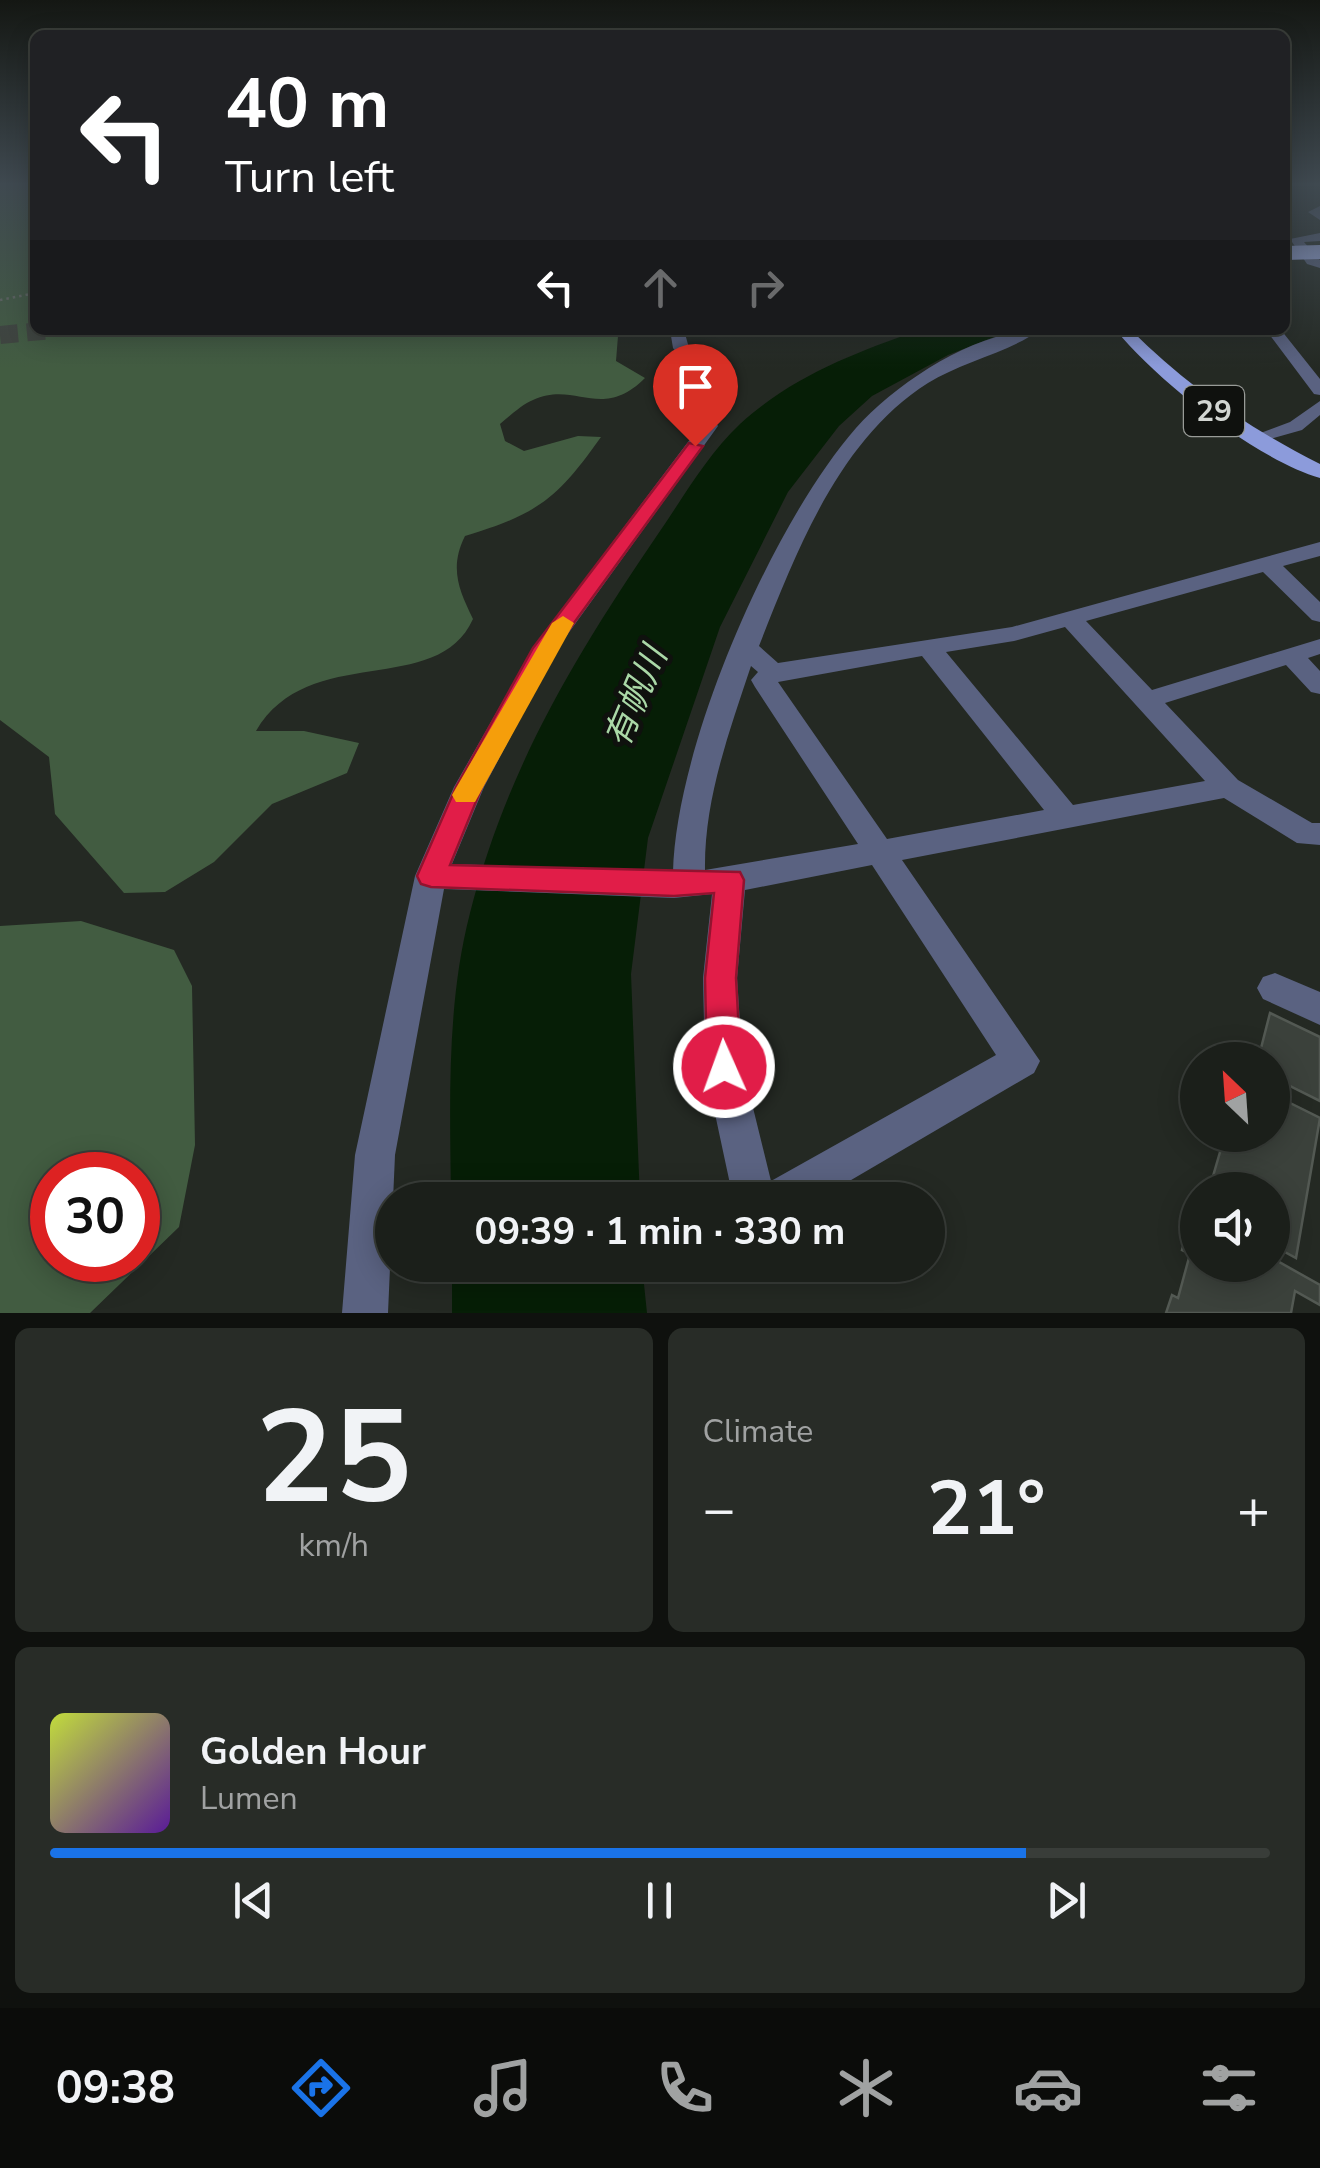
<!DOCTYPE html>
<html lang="en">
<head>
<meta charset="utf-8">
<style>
	:root { --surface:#1b1f1a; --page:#282c27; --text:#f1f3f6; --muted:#a0a2a2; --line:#393d39; --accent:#1a73e8 }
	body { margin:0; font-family:"Nunito Sans","Noto Sans JP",sans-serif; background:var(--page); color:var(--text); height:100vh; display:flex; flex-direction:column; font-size:38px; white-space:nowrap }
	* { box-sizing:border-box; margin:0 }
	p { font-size:32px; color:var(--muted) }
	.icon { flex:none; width:55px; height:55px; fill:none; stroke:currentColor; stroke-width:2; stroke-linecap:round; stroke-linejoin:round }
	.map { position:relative; height:1313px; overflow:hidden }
	.panel { display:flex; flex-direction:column; gap:15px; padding:15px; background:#0f110e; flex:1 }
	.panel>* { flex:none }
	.top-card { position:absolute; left:30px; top:30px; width:1260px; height:305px; border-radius:15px; box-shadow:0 5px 25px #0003,0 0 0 2px var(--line); background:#202124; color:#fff; overflow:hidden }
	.needle { width:65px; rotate:335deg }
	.buttons { position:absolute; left:1180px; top:1042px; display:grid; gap:20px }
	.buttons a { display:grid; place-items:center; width:110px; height:110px; border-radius:50%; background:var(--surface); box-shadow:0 5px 25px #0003,0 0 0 2px var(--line); font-size:50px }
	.speed { position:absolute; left:30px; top:1152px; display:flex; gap:20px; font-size:50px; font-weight:700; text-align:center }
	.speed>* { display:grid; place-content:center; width:130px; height:130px; border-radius:50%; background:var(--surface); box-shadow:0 5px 25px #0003,0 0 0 2px var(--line); line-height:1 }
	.speed .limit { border:15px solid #d22; background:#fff; color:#111 }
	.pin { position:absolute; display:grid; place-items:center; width:85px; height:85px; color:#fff; margin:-102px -42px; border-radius:50% 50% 50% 0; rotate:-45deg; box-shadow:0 0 10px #0007 }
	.pin .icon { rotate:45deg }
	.me { position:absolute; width:110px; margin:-55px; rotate:358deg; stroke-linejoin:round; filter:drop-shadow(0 0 8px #0008) }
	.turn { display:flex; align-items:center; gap:35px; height:210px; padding:0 30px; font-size:45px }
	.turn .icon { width:130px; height:130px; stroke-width:2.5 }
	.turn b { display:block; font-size:70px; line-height:85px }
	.lanes { display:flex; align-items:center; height:95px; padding:0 30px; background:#0003; justify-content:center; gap:50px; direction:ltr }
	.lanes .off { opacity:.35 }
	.big { font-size:75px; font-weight:700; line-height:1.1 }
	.panel .tile { flex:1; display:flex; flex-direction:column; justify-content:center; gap:15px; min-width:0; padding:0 35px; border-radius:15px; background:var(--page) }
	.panel .dial { align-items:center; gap:0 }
	.dial b { font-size:130px; line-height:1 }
	.song { display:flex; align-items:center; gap:30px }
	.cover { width:120px; height:120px; border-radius:15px; background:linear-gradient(135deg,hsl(70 70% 55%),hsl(270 70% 35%)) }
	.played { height:10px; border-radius:5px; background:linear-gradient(90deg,var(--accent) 80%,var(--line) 80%) }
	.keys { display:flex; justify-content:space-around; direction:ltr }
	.heat { display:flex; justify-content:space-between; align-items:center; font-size:55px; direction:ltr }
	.panel .tiles { flex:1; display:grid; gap:15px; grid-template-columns:1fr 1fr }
	.tile:last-child { grid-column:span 2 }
	.trip { position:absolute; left:375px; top:1182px; width:570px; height:100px; border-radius:50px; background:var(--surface); box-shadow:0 5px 25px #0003,0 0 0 2px var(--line); font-weight:700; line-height:100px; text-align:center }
	.dock { display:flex; height:160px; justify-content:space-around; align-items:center; background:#0b0c0a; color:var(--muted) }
	.dock .icon { width:70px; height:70px }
	.dock .active { color:var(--accent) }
	.dock b { font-size:45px; color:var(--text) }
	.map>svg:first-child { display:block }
</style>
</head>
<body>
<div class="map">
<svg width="1320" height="1313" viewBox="0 0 1320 1313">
	<rect width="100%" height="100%" fill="#242923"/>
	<path fill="#425c41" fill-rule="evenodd" d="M 0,185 L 35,185 L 35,330 L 628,330 L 618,336 L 616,361 L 645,378 C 601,422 576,380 533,400 C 521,405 510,416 500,424 L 505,441 L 524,451 L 578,436 L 601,437 C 557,499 538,514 465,536 C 449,568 459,590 473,619 C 437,699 309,641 256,731 L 304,731 L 359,743 L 347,773 L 272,804 L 214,862 L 165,892 L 124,893 L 55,814 L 49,757 L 0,720 Z
		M 81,921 L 174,950 L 192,986 L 195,1145 L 179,1227 L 90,1313 L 0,1313 L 0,926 ZM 52,1175 L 138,1175 L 138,1260 L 52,1260 Z"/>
	<path fill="#061e06" d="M 920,330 L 1012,330 L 948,355 L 872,396 L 839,426 L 788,492 L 720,627 L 648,838 L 631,974 L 640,1200 L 451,1200 C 450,1105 446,1006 470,913 C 507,768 575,656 658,534 C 683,498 707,455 740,424 C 791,377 856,352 920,330 Z
		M 452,1265 L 642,1265 L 647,1313 L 452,1313 Z"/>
	<path fill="#3b413b" stroke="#535953" stroke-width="2.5" d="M 1270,1013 L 1320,1037 L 1320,1101 L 1272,1077 L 1272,1060 L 1258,1060 Z
		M 1272,1094 L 1320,1118 L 1296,1258 L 1272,1245 L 1272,1190 L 1209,1190 L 1225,1135 L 1272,1135 Z
		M 1185,1239 L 1198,1246 L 1198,1265 L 1272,1265 L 1272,1258 L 1320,1285 L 1320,1305 L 1295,1291 L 1291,1313 L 1166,1313 L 1172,1295 L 1178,1298 L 1190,1254 L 1182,1250 Z"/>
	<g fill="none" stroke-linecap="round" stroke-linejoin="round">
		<path stroke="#3e433d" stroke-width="18" stroke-dasharray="18 9" stroke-linecap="butt" d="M 0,335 L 52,330"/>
		<path stroke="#676c67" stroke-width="2.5" stroke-dasharray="2.5 4" stroke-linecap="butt" d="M 0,300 L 35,293"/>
		<path fill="#5a6281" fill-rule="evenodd" d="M 1320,206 L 1320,220 L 1308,212 Z
			M 1320,233 L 1320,241 L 1304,242 L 1320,260 L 1320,268 L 1307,264 L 1290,239 Z
			M 670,330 L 684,330 L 689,348 L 701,364 L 701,400 L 718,426 L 557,649 L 484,787 L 452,864 L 673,872 C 676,745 772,524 856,428 C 897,382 977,330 1039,330 C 1013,351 961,362 928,383 C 839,439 796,552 759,646 L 778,663 L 1012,627 L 1320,542 L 1320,556 L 1283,566 L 1320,602 L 1320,622 L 1312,620 L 1263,572 L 1086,621 L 1152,690 L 1320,639 L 1320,654 L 1308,658 L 1320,671 L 1320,694 L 1311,692 L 1286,665 L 1165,703 L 1238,780 L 1312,823 L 1320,823 L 1320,845 L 1297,843 L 1224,798 L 902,860 L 1040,1061 L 1034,1073 L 817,1200 L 733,1198 L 705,1067 L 703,978 L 712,894 L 674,898 L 444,889 L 395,1155 L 388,1313 L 342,1313 L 355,1155 L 415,876 L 454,787 L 533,648 L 700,426 L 683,400 L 685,364 L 673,348 ZM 1065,627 L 1205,781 L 1073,805 L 946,652 L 1014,641 ZM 922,656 L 1044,810 L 887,839 L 778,682 ZM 751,666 L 758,672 L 751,680 L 755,687 L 858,844 L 705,870 C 704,800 729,732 751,666 ZM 872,865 L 996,1055 L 771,1181 L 743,1067 L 737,978 L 745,890 Z
			M 1266,330 L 1281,330 L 1320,379 L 1320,395 L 1314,394 Z
			M 1320,401 L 1320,415 L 1302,430 L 1256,443 L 1247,438 L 1290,422 Z
			M 1275,973 L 1320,992 L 1320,1025 L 1263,999 L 1257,988 L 1263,977 Z"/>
		<path fill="#8c9bdb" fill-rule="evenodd" d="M 1116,330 L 1131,330 C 1187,386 1250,429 1320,464 L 1320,478 C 1257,460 1156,380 1116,330 Z"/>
		<path stroke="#a4b3f1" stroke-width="14" d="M 1285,253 L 1320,252"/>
	</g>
	<linearGradient id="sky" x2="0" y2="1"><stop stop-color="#141713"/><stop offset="0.5" stop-color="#3f4950"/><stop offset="1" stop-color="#3f4950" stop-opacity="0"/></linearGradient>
	<rect width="1320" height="369" fill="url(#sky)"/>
	<path fill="#e11d48" stroke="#92132f" stroke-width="2.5" d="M 689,443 L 703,446 L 555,649 L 482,787 L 450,865 L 740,872 L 744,880 L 736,978 L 741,1067 L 736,1078 L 724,1083 L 712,1078 L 707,1067 L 705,978 L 714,893 L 674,896 L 431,887 L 421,884 L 417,876 L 456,787 L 533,648 Z"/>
	<path fill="#f59e0b" d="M 563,616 L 574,623 L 475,802 L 456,802 L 452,795 L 456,788 L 552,623 Z"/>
	<g text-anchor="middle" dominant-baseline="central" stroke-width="10" stroke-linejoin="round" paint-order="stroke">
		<rect fill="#0f110e" stroke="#989b97" stroke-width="2.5" x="1184" y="386" width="60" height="50" rx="8"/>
		<g font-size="30" font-weight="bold" fill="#d2d6d2">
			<text x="1214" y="411">29</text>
		</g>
		<g font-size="35" font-style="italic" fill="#aad8a7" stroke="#0f110e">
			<text transform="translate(636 697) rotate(-67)">有帆川</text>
		</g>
	</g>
</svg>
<div class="buttons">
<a><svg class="needle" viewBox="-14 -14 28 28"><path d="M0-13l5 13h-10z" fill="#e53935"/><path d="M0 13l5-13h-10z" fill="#a0a2a2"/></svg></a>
<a><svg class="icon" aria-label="sound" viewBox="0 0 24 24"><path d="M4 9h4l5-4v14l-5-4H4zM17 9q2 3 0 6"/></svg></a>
</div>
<div class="speed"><div class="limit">30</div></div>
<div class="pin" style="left:695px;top:446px;background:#d93025"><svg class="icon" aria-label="arrive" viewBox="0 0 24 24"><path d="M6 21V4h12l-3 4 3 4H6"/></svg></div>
<svg class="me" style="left:724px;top:1067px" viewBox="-20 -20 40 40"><circle r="17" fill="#e11d48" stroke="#fff" stroke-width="3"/><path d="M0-11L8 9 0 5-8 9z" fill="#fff"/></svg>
<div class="trip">09:39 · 1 min · 330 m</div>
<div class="top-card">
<div class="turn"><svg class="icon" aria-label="left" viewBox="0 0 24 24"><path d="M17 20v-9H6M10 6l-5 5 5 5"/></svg><div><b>40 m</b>Turn left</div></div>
<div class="lanes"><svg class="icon" aria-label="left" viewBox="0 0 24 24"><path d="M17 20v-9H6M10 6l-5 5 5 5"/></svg><svg class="icon off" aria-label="ahead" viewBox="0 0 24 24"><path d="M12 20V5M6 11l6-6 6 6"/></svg><svg class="icon off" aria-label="right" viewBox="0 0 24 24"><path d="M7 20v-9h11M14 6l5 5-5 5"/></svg></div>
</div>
</div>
<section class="panel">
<div class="tiles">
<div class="tile dial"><b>25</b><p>km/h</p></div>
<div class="tile"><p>Climate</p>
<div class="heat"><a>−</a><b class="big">21°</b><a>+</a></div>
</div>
<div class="tile">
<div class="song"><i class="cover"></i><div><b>Golden Hour</b><p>Lumen</p></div></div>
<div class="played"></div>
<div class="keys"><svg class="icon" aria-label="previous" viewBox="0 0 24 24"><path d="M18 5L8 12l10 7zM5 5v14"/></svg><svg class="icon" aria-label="pause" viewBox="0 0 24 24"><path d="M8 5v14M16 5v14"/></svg><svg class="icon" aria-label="next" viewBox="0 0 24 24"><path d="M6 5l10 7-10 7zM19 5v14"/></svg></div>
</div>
</div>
</section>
<nav class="dock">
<b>09:38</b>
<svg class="icon active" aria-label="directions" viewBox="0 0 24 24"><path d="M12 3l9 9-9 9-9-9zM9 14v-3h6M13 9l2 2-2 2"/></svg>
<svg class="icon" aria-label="music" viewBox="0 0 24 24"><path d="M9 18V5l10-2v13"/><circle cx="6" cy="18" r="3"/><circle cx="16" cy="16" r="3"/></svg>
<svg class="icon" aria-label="phone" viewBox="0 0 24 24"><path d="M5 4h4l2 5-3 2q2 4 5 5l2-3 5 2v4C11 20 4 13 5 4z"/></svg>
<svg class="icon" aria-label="climate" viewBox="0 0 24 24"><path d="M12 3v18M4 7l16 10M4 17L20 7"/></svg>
<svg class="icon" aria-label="car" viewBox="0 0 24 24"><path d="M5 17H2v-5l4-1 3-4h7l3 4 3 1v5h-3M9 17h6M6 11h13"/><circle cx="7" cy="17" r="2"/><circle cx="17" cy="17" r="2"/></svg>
<svg class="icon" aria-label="filters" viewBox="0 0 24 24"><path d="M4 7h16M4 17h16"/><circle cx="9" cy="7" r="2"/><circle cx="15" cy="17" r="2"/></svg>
</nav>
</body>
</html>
